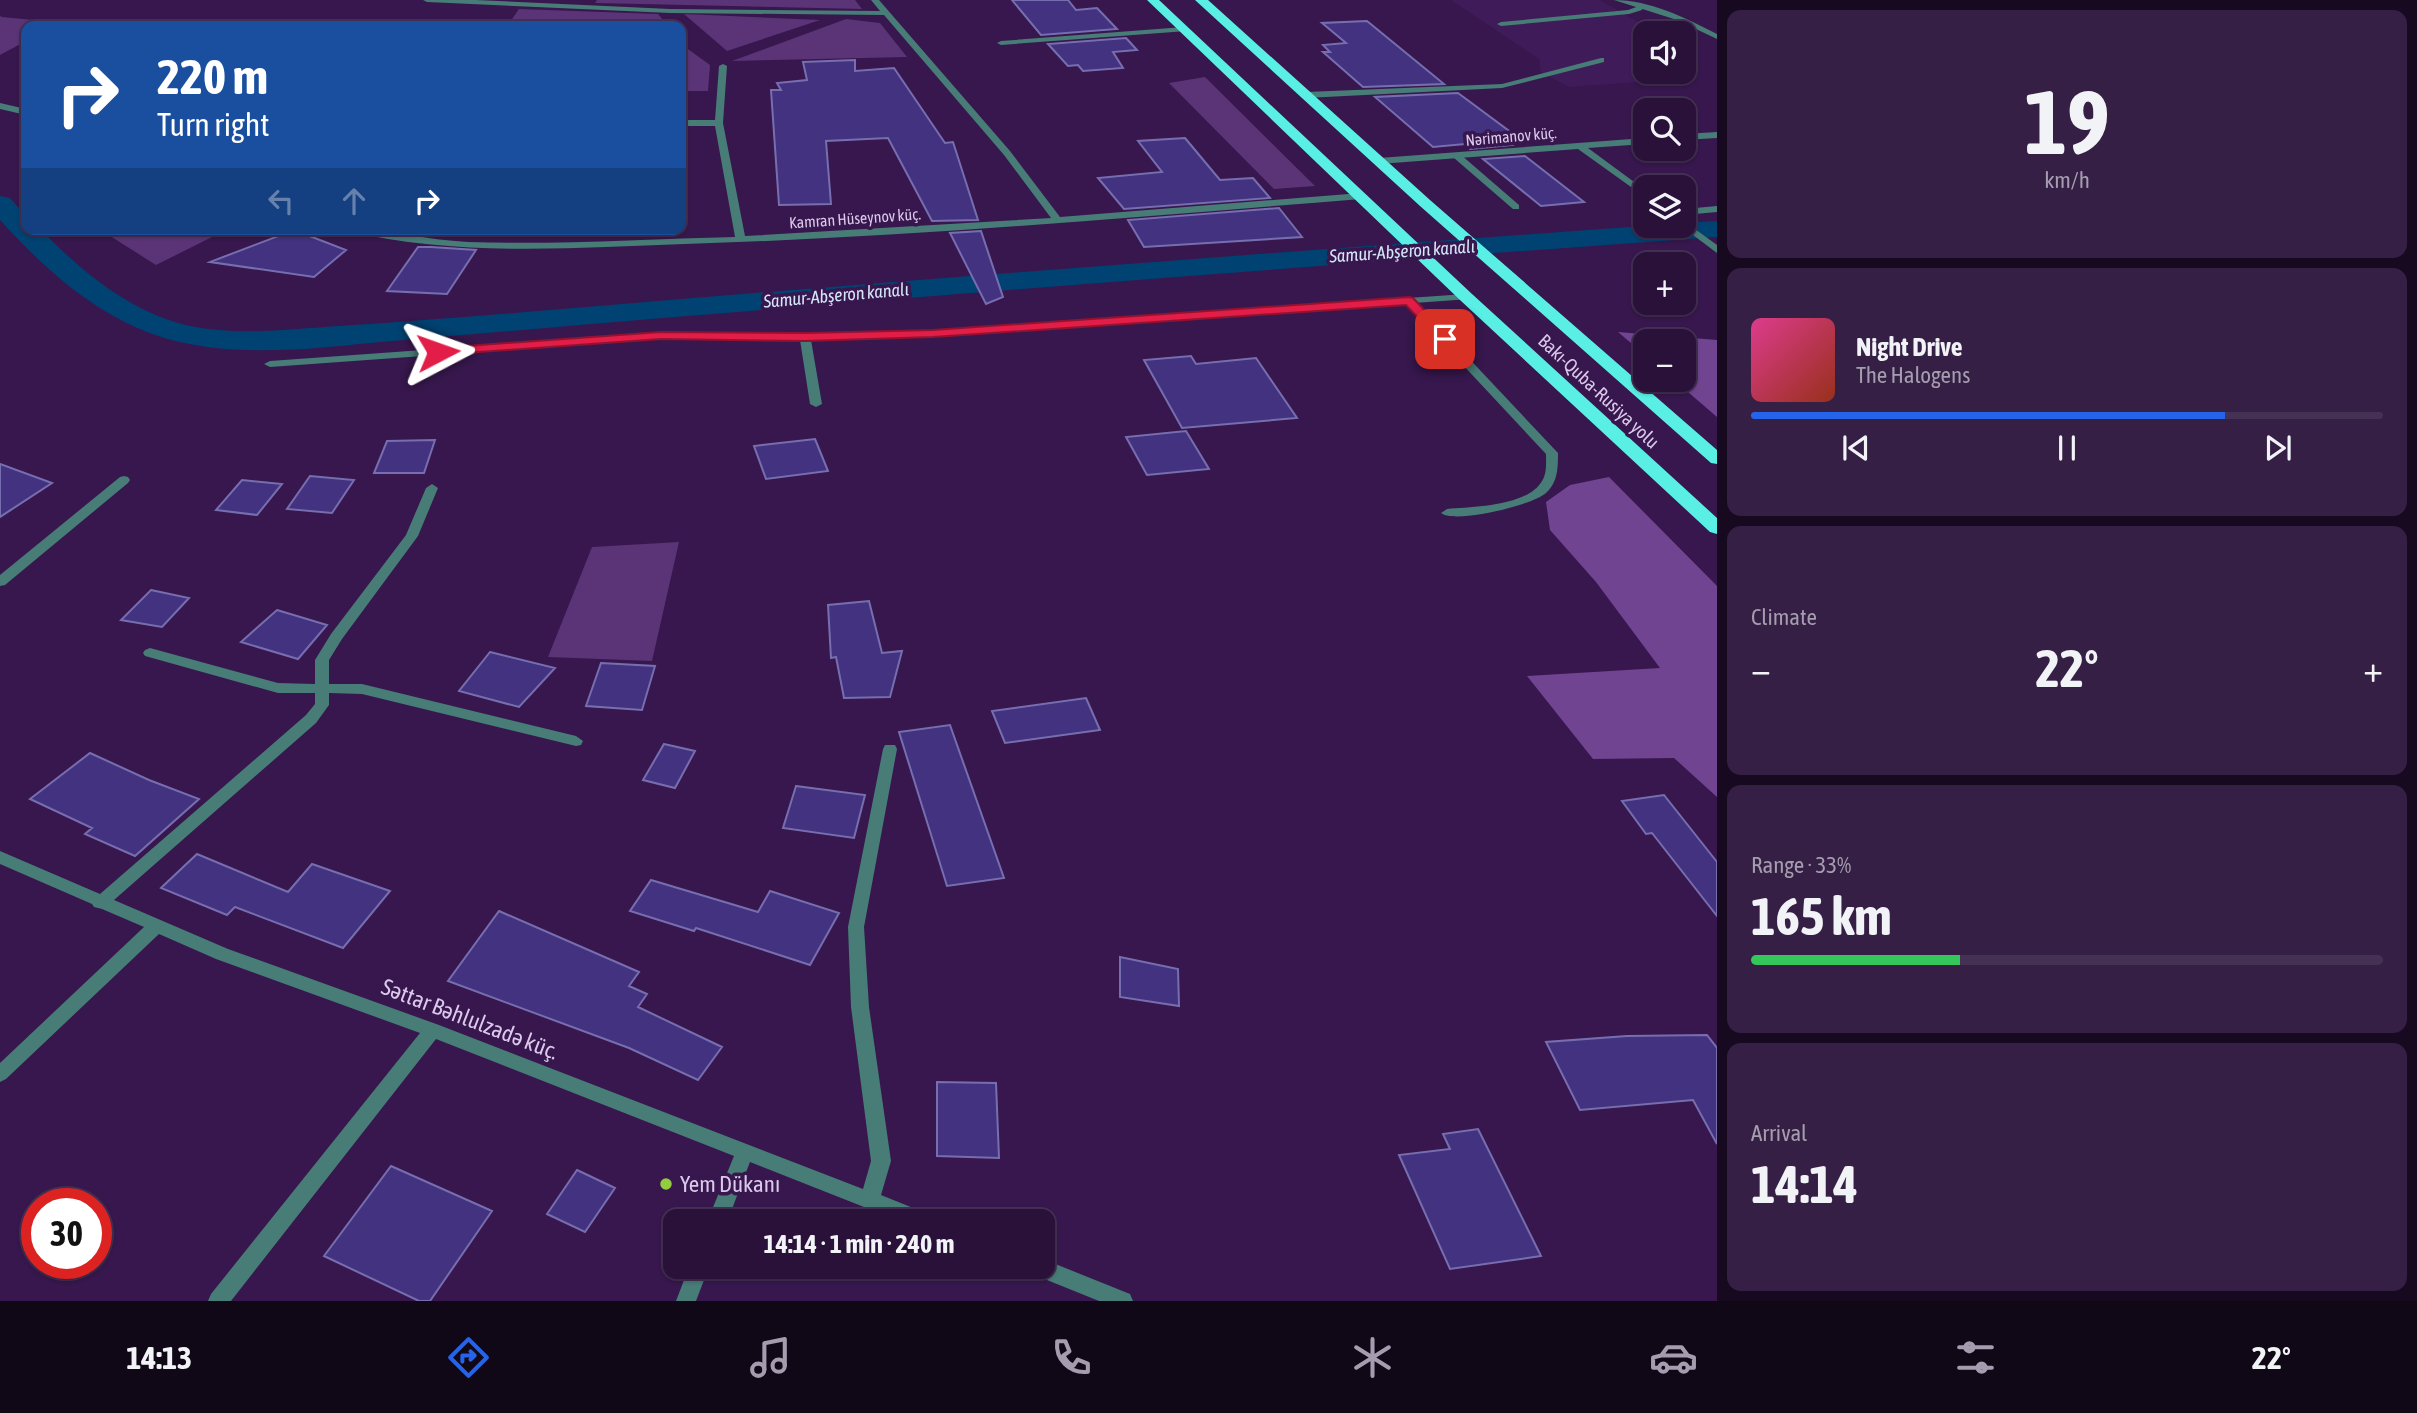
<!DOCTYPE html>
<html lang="en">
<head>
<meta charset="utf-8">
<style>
	:root { --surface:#29113a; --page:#351f45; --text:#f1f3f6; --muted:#a59daf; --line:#453154; --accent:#2563eb }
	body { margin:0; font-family:"Asap Condensed",sans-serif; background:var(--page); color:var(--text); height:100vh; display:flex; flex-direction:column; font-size:26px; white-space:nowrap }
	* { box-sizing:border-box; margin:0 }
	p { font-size:23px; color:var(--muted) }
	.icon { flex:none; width:38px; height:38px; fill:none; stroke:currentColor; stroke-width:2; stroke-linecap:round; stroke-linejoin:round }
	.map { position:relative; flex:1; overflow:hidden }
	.sheet { display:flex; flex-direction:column; gap:10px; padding:10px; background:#170920; width:700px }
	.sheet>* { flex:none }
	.guide { position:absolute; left:21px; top:21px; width:665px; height:214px; border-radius:14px; box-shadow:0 2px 5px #0004,0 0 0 2px var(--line); background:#1a4fa0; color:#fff; overflow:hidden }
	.tools { position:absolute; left:1633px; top:21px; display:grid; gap:14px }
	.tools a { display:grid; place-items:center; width:63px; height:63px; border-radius:14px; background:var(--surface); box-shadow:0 2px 5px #0004,0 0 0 2px var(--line); font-size:35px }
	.speed { position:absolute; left:21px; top:1188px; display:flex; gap:14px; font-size:35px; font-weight:700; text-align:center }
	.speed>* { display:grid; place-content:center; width:91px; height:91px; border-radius:50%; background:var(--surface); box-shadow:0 2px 5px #0004,0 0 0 2px var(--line); line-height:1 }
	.speed .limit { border:10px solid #d22; background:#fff; color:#111 }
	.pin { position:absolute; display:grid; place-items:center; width:60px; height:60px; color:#fff; margin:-30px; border-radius:14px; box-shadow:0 4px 10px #0006 }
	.me { position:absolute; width:77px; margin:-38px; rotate:86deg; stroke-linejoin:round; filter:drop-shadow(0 0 5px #0008) }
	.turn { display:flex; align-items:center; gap:24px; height:147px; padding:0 21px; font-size:32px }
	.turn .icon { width:91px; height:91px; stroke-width:2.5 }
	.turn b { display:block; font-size:49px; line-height:60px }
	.lanes { display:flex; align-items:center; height:66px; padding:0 21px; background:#0003; justify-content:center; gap:35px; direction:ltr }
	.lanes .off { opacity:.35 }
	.big { font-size:52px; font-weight:700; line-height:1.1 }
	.sheet .tile { flex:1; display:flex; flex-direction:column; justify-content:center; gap:10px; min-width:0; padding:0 24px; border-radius:14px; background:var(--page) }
	.sheet .dial { align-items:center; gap:0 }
	.dial b { font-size:91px; line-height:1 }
	.song { display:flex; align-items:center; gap:21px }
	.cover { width:84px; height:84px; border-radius:10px; background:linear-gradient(135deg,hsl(330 70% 55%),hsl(10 70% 35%)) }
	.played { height:7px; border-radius:4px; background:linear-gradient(90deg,var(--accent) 75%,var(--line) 75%) }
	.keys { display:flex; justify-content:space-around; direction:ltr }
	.heat { display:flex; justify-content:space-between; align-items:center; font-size:38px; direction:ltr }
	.charge { height:10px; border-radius:5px; background:linear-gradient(90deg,#34c759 33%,var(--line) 0) }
	.trip { position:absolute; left:663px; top:1209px; width:392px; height:70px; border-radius:14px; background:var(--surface); box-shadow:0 2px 5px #0004,0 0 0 2px var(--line); font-weight:700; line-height:70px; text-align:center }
	.menu { display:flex; height:112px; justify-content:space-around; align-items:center; background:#100717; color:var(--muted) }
	.menu .icon { width:49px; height:49px }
	.menu .selected { color:var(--accent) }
	.menu b { font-size:32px; color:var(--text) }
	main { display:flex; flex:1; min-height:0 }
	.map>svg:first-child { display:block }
</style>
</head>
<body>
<main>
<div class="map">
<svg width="1717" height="1301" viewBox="0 0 1717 1301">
	<rect width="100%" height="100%" fill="#37174d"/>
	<path fill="#401b59" d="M 1451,0 L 1600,0 L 1657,33 L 1645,33 L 1645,72 L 1672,72 L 1682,79 L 1569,87 L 1541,72 L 1539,59 Z"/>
	<path fill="#5a3476" d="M 597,0 L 855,0 L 862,9 L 595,3 Z
		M 519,9 L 658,14 L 668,26 L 557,26 L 557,24 L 510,22 Z
		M 684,14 L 820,20 L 727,51 Z
		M 0,16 L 2,17 L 65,23 L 57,26 L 26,26 L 26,41 L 0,55 Z
		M 846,19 L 880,23 L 907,57 L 732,61 Z
		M 681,44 L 710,65 L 708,91 L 681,91 Z
		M 1205,77 L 1315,186 L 1274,189 L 1169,83 Z
		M 99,229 L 228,229 L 156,265 Z
		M 679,542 L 652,661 L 548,657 L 592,547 Z"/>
	<path fill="#704491" d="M 1618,332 L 1717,340 L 1717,417 L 1674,380 L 1684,380 L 1684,341 L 1645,341 L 1645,355 Z
		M 1609,477 L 1717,586 L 1717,797 L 1674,758 L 1593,759 L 1527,676 L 1660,668 L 1596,582 L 1550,530 L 1546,502 L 1570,485 Z"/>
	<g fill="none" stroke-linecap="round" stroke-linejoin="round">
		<path fill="#004272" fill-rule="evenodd" d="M 0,196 L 10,198 L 26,216 L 26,229 L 40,229 C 81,271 131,313 190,326 C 238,336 290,329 338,326 C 437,320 536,311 634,303 C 971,275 1308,250 1645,226 L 1684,226 L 1684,223 L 1717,221 L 1717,237 C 1369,262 1022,288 675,317 C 581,325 486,333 392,341 C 326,347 255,357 189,344 C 111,329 52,277 0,220 Z"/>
	</g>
	<path fill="#433280" stroke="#776eaf" stroke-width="2" d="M 1012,0 L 1068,0 L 1076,10 L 1097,8 L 1117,29 L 1041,35 Z
		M 1367,21 L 1444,84 L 1363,87 L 1323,52 L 1330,52 L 1323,45 L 1346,43 L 1322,23 Z
		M 1126,38 L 1137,50 L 1113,52 L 1123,68 L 1083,71 L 1078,65 L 1068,66 L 1048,44 Z
		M 855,60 L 855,71 L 894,68 L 945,143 L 953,142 L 978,220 L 932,221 L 888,138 L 826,141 L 831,204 L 779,205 L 771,90 L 781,90 L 777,83 L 807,80 L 803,62 Z
		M 1458,93 L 1520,139 L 1506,140 L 1512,145 L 1470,149 L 1465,144 L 1433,147 L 1375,97 Z
		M 1185,138 L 1220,180 L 1253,178 L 1270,198 L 1124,209 L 1098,178 L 1162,172 L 1138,141 Z
		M 1525,156 L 1584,202 L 1541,206 L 1483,159 Z
		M 1279,208 L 1302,237 L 1144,247 L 1128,220 Z
		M 294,230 L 346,250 L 314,277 L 210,262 Z
		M 981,231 L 1003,297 L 986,304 L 950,233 Z
		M 418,247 L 431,247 L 476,250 L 447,294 L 387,291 Z
		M 1191,356 L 1196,364 L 1256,358 L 1297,418 L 1182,428 L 1144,360 Z
		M 1186,431 L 1209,469 L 1147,475 L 1126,437 Z
		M 815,439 L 828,471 L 766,479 L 754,446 Z
		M 435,440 L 424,473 L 374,473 L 387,441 Z
		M 0,464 L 52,483 L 0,517 Z
		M 310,476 L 354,480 L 332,513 L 287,509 Z
		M 242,480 L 282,484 L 257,515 L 216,510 Z
		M 151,590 L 189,598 L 162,627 L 121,620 Z
		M 869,601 L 882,653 L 902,651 L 890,697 L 844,698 L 836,657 L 831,658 L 828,605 Z
		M 277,610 L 327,625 L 298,659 L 241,642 Z
		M 490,652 L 555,668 L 519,707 L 459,691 Z
		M 601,663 L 655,666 L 642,710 L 586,706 Z
		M 1086,698 L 1100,730 L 1005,743 L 992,711 Z
		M 950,725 L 1004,878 L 947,886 L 899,732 Z
		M 664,744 L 695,751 L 675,788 L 643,780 Z
		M 90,753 L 149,780 L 199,799 L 135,856 L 85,834 L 92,828 L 30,799 Z
		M 796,786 L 865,795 L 854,838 L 783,828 Z
		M 1664,795 L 1717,862 L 1717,916 L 1652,833 L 1646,834 L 1622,801 Z
		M 197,854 L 288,892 L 312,864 L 390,891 L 343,948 L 235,907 L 227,915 L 161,888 Z
		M 651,880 L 758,912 L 770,891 L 839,913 L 810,965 L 696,928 L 694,931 L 630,911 Z
		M 499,911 L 639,972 L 629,986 L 647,994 L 638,1007 L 722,1047 L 698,1080 L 629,1048 L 448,981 Z
		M 1120,957 L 1178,969 L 1179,1006 L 1120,997 Z
		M 1707,1035 L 1717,1048 L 1717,1144 L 1693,1100 L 1580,1110 L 1546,1042 L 1627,1036 Z
		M 937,1082 L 996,1083 L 999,1158 L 937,1156 Z
		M 1478,1129 L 1541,1256 L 1450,1269 L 1399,1155 L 1450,1149 L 1443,1134 Z
		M 391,1166 L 492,1211 L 430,1301 L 419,1301 L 324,1256 Z
		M 577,1170 L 615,1188 L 585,1232 L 547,1214 Z"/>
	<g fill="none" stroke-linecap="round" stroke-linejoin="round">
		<path fill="#477c77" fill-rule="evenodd" d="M 1639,6 L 1642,6 L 1642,10 L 1629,14 L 1501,26 L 1497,24 L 1501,22 L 1628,10 Z
			M 1184,27 L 1188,29 L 1187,31 L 1001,45 L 997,43 L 1001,41 Z
			M 1601,58 L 1604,58 L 1604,62 L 1502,88 L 1306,98 L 1302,95 L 1306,92 L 1502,84 Z
			M 1454,154 L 1460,154 L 1519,205 L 1519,209 L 1513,209 L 1454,158 Z
			M 1409,298 L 1413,299 L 1558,453 C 1558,468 1558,482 1546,493 C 1531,506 1454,524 1441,513 L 1447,509 C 1473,507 1528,506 1542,481 C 1547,473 1546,463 1546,454 L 1405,303 L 1405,299 Z"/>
		<path fill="#477c77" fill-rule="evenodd" d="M 423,0 L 476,0 L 670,9 L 880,11 L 871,0 L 879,0 L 1010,151 L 1060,217 L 1361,193 L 1366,196 L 1361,199 C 1136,217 911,237 685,244 C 572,248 458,257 348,231 L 346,229 C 387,229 427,240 468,242 C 557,245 647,239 735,237 L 715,126 L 681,126 L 681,120 L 715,120 L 719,66 L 723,64 L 727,66 L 723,123 L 745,236 L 1051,218 L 1004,155 L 884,15 L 670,13 L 427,2 Z
			M 1614,0 C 1650,0 1686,18 1717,34 L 1717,39 L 1677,20 Z
			M 0,103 L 26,109 L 26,115 L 0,109 Z
			M 1717,132 L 1717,138 L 1684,140 L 1684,134 Z
			M 1645,138 L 1645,144 L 1588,148 L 1645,190 L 1645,197 L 1578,149 L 1379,164 L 1374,161 L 1379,158 Z
			M 1717,206 L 1717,212 L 1684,215 L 1684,209 Z
			M 1684,221 L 1717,245 L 1717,253 L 1681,226 L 1684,226 Z
			M 1466,294 L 1471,297 L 1470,299 L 933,337 L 811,340 L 822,404 L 816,407 L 810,404 L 800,340 L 661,339 L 270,367 L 264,364 L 270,361 L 661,333 L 805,334 L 933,331 Z
			M 124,476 L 128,477 L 130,480 L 128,483 L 5,585 L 0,586 L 0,575 L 120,477 Z
			M 432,484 L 438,488 L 418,536 L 342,639 L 329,660 L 329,684 L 362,684 L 576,736 L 583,741 L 581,745 L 576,746 L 362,694 L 329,693 L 329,705 L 316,723 L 114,900 L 228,949 L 439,1025 L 863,1189 L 871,1161 L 851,1007 L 848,927 L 883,749 L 885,745 L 895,745 L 897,749 L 864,927 L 869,1007 L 891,1161 L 881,1195 L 933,1216 L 936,1222 L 902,1222 L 750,1162 L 727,1222 L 707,1222 L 734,1156 L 436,1039 L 231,1301 L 208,1301 L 211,1294 L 420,1033 L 216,959 L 159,934 L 6,1079 L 0,1082 L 0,1063 L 144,927 L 102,909 L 94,907 L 92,904 L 0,864 L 0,851 L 100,894 L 306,715 L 315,704 L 315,693 L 278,693 L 145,656 L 143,653 L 145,650 L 150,648 L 278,683 L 315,684 L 315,660 L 331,634 L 406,535 L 426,488 Z
			M 1043,1259 L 1130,1294 L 1133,1301 L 1099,1301 L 1032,1274 L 1029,1267 L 1043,1267 Z
			M 689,1267 L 709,1267 L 696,1301 L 676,1301 Z"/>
		<path fill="#59efe5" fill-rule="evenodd" d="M 1147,0 L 1159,0 L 1472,294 L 1717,518 L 1717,534 L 1710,532 L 1460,300 Z
			M 1195,0 L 1208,0 L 1430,200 L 1717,450 L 1717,464 L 1711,463 L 1420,206 Z"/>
	</g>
	<path fill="#e11d48" stroke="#92132f" stroke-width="2" d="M 1409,297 L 1413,298 L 1449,336 L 1449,341 L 1440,341 L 1406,305 L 933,337 L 806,341 L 661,339 L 438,355 L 432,352 L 438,348 L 661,332 L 806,333 L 933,330 Z"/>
	<circle fill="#93cc3d" stroke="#37174d" stroke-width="2.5" cx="666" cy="1184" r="7"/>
	<g text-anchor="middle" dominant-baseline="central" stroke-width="7" stroke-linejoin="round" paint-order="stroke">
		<g font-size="16" fill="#dbc9eb" stroke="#37174d">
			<text transform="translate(1511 136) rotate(-5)">Nərimanov küç.</text>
			<text transform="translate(855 218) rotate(-4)">Kamran Hüseynov küç.</text>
		</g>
		<g font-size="18" font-style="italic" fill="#d5e7f9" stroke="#37174d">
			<text transform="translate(1402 251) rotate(-4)">Samur-Abşeron kanalı</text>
			<text transform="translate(836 295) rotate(-5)">Samur-Abşeron kanalı</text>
		</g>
		<g font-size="19" fill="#dbc9eb" stroke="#37174d">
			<text transform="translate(1599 391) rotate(43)">Bakı-Quba-Rusiya yolu</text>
		</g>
		<g font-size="23" fill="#dbc9eb" stroke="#37174d">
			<text transform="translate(470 1019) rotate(21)">Səttar Bəhlulzadə küç.</text>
		</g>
		<g font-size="23" fill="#dbc9eb" stroke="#37174d" text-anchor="start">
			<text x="680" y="1184">Yem Dükanı</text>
		</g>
	</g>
</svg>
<div class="tools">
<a><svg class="icon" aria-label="sound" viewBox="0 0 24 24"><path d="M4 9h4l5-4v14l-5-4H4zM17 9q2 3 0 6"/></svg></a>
<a><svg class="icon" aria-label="search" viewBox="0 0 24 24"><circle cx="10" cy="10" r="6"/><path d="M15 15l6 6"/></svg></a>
<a><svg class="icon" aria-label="layers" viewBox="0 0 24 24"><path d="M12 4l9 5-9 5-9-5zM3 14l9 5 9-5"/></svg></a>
<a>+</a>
<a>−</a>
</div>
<div class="speed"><div class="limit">30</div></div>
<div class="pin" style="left:1445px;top:339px;background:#d93025"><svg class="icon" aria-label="arrive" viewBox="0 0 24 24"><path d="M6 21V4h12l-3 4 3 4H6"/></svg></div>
<svg class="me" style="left:438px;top:352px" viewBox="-20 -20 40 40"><path d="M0-17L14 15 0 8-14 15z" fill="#e11d48" stroke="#fff" stroke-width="4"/></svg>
<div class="trip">14:14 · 1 min · 240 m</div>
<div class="guide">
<div class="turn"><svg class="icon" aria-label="right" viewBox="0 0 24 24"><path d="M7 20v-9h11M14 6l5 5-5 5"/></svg><div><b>220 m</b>Turn right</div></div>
<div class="lanes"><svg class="icon off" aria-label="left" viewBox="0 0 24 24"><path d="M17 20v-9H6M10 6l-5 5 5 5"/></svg><svg class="icon off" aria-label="ahead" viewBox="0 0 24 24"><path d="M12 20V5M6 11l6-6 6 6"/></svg><svg class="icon" aria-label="right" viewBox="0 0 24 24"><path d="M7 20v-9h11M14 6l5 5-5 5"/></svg></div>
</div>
</div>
<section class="sheet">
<div class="tile dial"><b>19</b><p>km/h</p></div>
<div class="tile">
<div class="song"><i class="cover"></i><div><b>Night Drive</b><p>The Halogens</p></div></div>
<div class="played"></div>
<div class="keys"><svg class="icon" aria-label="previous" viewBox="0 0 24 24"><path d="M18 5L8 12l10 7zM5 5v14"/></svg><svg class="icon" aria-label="pause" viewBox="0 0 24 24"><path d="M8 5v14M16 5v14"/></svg><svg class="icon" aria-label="next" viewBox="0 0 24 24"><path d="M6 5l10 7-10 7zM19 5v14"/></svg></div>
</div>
<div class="tile"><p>Climate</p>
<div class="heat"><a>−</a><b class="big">22°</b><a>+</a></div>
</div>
<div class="tile"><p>Range · 33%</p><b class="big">165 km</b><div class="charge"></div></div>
<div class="tile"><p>Arrival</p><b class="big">14:14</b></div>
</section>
</main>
<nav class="menu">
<b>14:13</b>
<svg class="icon selected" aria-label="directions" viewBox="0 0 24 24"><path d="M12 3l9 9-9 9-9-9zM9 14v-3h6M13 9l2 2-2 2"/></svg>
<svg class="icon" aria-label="music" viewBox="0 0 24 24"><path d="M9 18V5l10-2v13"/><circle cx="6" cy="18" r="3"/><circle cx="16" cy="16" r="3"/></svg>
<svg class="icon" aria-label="phone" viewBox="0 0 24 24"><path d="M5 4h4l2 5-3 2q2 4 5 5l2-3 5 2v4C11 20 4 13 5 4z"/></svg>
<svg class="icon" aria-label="climate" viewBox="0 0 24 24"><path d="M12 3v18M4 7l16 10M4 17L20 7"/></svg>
<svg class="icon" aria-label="car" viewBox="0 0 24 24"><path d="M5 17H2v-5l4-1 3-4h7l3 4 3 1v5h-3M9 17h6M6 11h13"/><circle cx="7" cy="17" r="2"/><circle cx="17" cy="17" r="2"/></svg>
<svg class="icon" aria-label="filters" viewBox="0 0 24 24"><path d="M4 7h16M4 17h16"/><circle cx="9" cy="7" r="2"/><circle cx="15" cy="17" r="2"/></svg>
<b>22°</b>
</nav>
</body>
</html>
